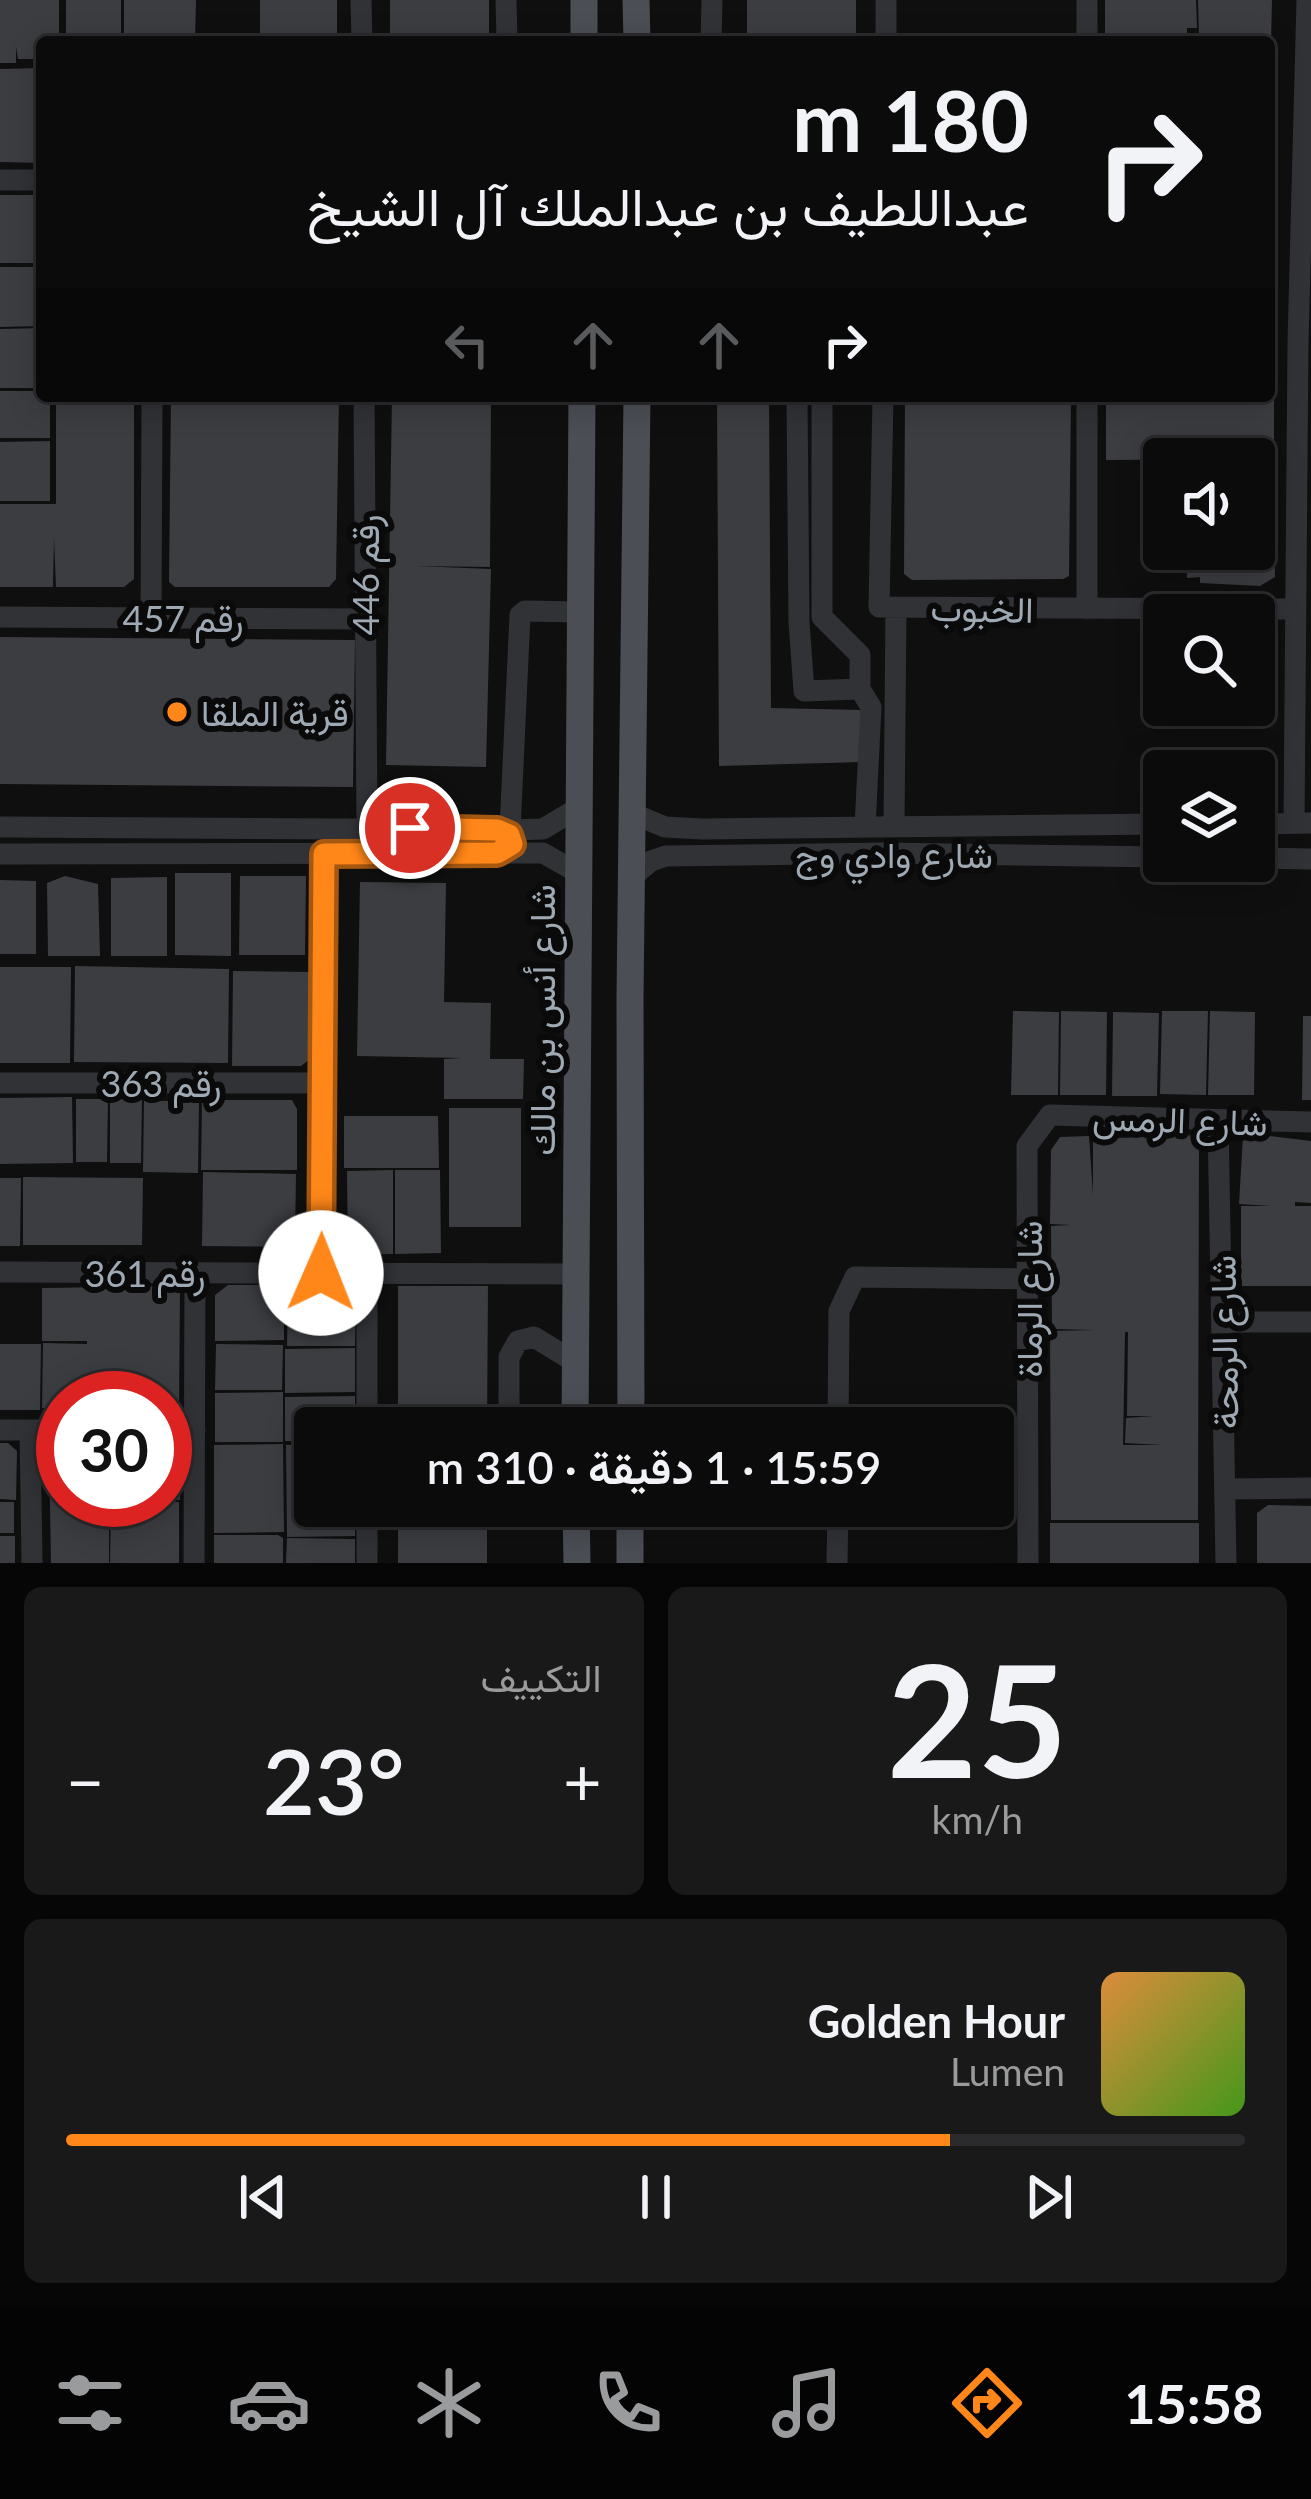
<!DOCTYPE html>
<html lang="ar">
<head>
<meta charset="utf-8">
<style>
	:root { --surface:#0b0b0c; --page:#19191a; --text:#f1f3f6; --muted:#9a9b9d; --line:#2b2b2d; --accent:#ff8618 }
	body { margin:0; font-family:Lato,Vazirmatn,sans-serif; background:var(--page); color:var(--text); direction:rtl; height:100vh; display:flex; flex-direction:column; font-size:45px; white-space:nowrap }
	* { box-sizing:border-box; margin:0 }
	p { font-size:39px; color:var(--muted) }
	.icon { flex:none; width:66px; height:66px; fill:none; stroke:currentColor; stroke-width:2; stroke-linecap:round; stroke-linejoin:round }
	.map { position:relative; height:1563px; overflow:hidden; direction:ltr }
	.sheet { display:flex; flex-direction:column; gap:24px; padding:24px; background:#060607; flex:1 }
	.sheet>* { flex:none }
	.guide { position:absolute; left:36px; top:36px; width:1239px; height:366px; border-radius:12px; box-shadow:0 6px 30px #0003,0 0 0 3px var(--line); direction:rtl; background:#0b0b0c; color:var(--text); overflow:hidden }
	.fabs { position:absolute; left:1143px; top:438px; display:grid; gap:24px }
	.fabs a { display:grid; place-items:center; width:132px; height:132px; border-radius:12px; background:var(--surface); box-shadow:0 6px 30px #0003,0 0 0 3px var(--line); font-size:60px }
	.speed { position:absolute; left:36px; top:1371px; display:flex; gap:24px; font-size:60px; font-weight:700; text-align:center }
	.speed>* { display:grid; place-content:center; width:156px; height:156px; border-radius:50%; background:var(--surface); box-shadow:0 6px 30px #0003,0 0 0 3px var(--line); line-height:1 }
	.speed .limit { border:18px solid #d22; background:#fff; color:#111 }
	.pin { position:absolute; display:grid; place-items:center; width:102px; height:102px; color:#fff; margin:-51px; border:6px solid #fff; border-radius:50%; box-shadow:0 3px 12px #0007 }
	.me { position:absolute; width:132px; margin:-66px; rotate:1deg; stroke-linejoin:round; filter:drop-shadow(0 0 9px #0008) }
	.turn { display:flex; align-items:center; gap:42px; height:252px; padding:0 48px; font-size:54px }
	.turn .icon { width:156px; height:156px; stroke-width:2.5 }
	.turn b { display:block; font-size:84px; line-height:102px }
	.lanes { display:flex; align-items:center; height:114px; padding:0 48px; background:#0003; justify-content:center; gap:60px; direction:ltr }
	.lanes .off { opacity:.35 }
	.big { font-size:90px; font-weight:600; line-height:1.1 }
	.sheet .widget { flex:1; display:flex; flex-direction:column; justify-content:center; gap:18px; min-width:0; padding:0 42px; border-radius:18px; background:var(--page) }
	.sheet .dial { align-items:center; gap:0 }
	.dial b { font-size:156px; line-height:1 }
	.song { display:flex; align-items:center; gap:36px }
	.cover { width:144px; height:144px; border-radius:18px; background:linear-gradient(135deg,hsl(30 70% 55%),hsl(100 70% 35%)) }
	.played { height:12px; border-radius:6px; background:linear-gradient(90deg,var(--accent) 75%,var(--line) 75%) }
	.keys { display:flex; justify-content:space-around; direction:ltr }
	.heat { display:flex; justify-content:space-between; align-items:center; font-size:66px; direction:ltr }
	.sheet .tiles { flex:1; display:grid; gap:24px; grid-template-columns:1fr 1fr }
	.widget:last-child { grid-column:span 2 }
	.trip { position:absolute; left:294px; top:1407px; width:720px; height:120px; border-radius:12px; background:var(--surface); box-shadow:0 6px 30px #0003,0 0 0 3px var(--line); font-weight:600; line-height:120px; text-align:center; direction:rtl }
	.menu { display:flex; height:192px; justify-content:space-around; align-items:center; background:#040405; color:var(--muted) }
	.menu .icon { width:84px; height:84px }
	.menu .selected { color:var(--accent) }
	.menu b { font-size:54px; color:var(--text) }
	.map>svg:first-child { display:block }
</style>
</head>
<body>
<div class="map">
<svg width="1311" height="1563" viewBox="0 0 1311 1563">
	<rect width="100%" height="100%" fill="#0f0f10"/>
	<path fill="#3b3d41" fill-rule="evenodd" d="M 0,0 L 59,0 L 59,42 L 42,42 L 42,59 L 18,59 L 16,47 L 16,63 L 0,63 Z
		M 66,0 L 121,0 L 121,42 L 66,42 Z
		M 124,0 L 196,0 L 195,42 L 124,42 Z
		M 260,0 L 337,0 L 337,42 L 260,42 Z
		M 390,0 L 489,0 L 489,33 L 430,34 L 430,42 L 390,42 Z
		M 747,0 L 856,0 L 856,42 L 747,42 Z
		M 1105,0 L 1196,0 L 1197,28 L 1187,28 L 1187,42 L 1105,42 Z
		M 1198,0 L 1272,0 L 1271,42 L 1189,42 L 1189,37 L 1199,37 Z
		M 42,68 L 42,163 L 0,162 L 0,69 Z
		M 0,195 L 42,195 L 42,263 L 0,263 Z
		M 0,267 L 42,267 L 42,326 L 0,327 Z
		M 42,328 L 42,388 L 0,388 L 0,329 Z
		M 1269,388 L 1274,388 L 1274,459 L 1106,460 L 1106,396 L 1269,396 Z
		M 0,391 L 42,391 L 42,396 L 50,396 L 50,438 L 0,438 Z
		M 171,396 L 339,396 L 336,579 L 329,587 L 175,587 L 169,582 Z
		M 392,396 L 491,396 L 490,567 L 416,566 L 491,569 L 486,767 L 386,765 Z
		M 717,396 L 769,396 L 771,708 L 863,710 L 862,762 L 719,766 Z
		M 905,396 L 1071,396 L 1069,576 L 1063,579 L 912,580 L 904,574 Z
		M 56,398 L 134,398 L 134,579 L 124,587 L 56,587 L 54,538 L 53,587 L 0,587 L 0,504 L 56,504 Z
		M 50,441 L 50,501 L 0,501 L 0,442 Z
		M 1254,460 L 1273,461 L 1275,577 L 1260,586 L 1200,583 L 1200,577 L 1187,578 L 1186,549 L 1254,549 Z
		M 0,637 L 355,640 L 353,787 L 0,784 Z
		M 175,873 L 231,873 L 231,956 L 175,955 Z
		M 65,876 L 98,884 L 100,956 L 48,956 L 47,883 Z
		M 240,876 L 306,876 L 305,955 L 239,955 Z
		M 167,877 L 167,956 L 111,956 L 111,878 Z
		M 0,880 L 36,881 L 36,954 L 0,954 Z
		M 360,882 L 446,883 L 444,1002 L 491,1003 L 490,1059 L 524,1059 L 523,1099 L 444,1099 L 444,1059 L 462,1058 L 357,1056 Z
		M 75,966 L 229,969 L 228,1063 L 74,1062 Z
		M 0,967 L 71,967 L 70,1063 L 0,1063 Z
		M 233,971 L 310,972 L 309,1060 L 301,1066 L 232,1066 Z
		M 1013,1011 L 1059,1012 L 1058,1095 L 1011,1095 Z
		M 1061,1011 L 1107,1012 L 1106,1095 L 1060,1095 Z
		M 1162,1011 L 1208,1011 L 1206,1095 L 1160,1094 Z
		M 1210,1011 L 1255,1012 L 1254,1095 L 1208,1095 Z
		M 1113,1012 L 1159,1013 L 1157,1096 L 1112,1096 Z
		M 1303,1016 L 1311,1016 L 1311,1100 L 1302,1100 Z
		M 72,1097 L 73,1163 L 0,1164 L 0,1098 Z
		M 76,1099 L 108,1099 L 107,1162 L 76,1162 Z
		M 110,1099 L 142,1099 L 141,1163 L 110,1163 Z
		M 202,1100 L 292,1100 L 297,1109 L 297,1170 L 201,1170 Z
		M 144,1101 L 199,1101 L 198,1173 L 143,1172 Z
		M 449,1108 L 521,1108 L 521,1227 L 449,1227 Z
		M 344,1116 L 438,1116 L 439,1168 L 344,1168 Z
		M 1246,1133 L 1311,1141 L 1311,1203 L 1295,1202 L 1295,1206 L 1311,1206 L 1311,1286 L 1241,1286 L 1241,1206 L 1271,1206 L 1239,1204 L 1243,1136 Z
		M 1199,1135 L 1198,1520 L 1051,1520 L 1050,1331 L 1095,1330 L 1052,1329 L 1051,1226 L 1071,1225 L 1050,1224 L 1051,1150 L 1060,1137 L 1089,1136 L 1093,1195 L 1093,1139 ZM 1125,1332 L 1128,1332 L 1127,1416 L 1154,1416 L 1126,1418 L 1125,1443 L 1162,1445 L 1123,1445 Z
		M 393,1170 L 393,1254 L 348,1255 L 347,1171 Z
		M 395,1170 L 440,1170 L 441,1253 L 395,1254 Z
		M 203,1172 L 296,1174 L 295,1237 L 289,1247 L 202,1246 Z
		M 23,1177 L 143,1178 L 142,1245 L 23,1245 Z
		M 0,1178 L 21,1178 L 20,1246 L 0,1246 Z
		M 228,1285 L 284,1285 L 284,1340 L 215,1341 L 215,1295 Z
		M 180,1286 L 179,1411 L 165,1411 L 165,1398 L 87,1398 L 87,1378 L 85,1398 L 63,1398 L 63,1409 L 42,1408 L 43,1343 L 87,1344 L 87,1341 L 42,1341 L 42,1288 Z
		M 398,1286 L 488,1286 L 487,1428 L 398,1428 Z
		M 288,1287 L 356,1287 L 355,1346 L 287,1346 Z
		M 0,1344 L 41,1344 L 40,1410 L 0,1410 Z
		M 216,1344 L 283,1345 L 282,1390 L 215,1390 Z
		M 355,1348 L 355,1392 L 285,1393 L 285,1349 Z
		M 283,1392 L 283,1442 L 215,1442 L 215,1393 Z
		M 355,1396 L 355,1428 L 315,1428 L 315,1441 L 285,1441 L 285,1397 Z
		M 59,1440 L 63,1440 L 63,1500 L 109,1500 L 109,1563 L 51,1563 L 49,1450 Z
		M 165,1441 L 172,1441 L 181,1449 L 180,1500 L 165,1500 Z
		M 0,1443 L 8,1443 L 17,1451 L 16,1500 L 0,1499 Z
		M 283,1444 L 284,1532 L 214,1533 L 214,1445 Z
		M 286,1445 L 315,1445 L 315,1506 L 355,1506 L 355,1536 L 287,1537 Z
		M 111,1501 L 179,1502 L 179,1563 L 110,1563 Z
		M 0,1502 L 14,1502 L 14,1533 L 0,1533 Z
		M 1268,1505 L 1311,1506 L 1311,1563 L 1257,1563 L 1257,1513 Z
		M 398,1506 L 487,1506 L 487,1563 L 398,1563 Z
		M 1050,1523 L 1199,1523 L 1199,1563 L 1050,1563 Z
		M 214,1535 L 278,1535 L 283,1538 L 283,1563 L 214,1563 Z
		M 0,1536 L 15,1536 L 15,1563 L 0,1563 Z
		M 287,1538 L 355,1539 L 355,1563 L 286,1563 Z"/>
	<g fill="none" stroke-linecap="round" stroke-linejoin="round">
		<path stroke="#303236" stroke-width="21" d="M 361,0 L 362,42
			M 506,0 L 507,42
			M 711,42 L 712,0
			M 886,42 L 886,0
			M 1087,42 L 1087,0
			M 0,180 L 42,180
			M 364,396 L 367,827
			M 797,396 L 799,622 L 804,691 L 860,689
			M 822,396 L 822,617 L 860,655 L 860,689 L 871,707 L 865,827
			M 883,396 L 879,607 L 1295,609
			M 1087,609 L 1087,396
			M 0,617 L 366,619
			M 151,618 L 152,396
			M 631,813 L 665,827 L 702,829 L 1164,824
			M 1294,823 L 1298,342 L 1307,0
			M 1254,824 L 1311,823
			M 894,826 L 896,607
			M 0,827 L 510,830 L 543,829 L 578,808
			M 510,830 L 520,615 L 525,611 L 580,612
			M 0,854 L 543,853 L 578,873
			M 1254,858 L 1311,859
			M 631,878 L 651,861 L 666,856 L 885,853 L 1164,857
			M 0,1083 L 322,1083
			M 1218,1121 L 1226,1563
			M 0,1272 L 578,1274
			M 321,1273 L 324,854
			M 367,1273 L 367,1428
			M 1223,1322 L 1311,1322
			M 509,1428 L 509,1357 L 518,1341 L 534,1337 L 575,1362
			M 838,1428 L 839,1311 L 855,1277 L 1029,1279
			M 0,1430 L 63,1430
			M 30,1430 L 32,1563
			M 165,1431 L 195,1431
			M 1226,1489 L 1311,1488
			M 367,1506 L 367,1563
			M 194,1563 L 195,1273
			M 837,1563 L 838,1506
			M 1028,1563 L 1027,1146 L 1050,1115 L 1311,1122"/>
		<path stroke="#4b4f55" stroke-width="27" d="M 636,0 L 637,42
			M 584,42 L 584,0
			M 575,1428 L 582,396
			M 631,1428 L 630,999 L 637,396
			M 576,1506 L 577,1563
			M 630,1563 L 630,1506"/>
	</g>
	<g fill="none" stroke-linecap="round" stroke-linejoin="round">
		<g stroke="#a65710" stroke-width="30">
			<path id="route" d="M 321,1273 L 324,854 L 497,853 L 512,844 L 509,835 L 497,830 L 410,828"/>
		</g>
		<use href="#route" stroke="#ff8618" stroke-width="21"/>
	</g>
	<circle fill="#ff8618" stroke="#0a0a0b" stroke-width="4.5" cx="177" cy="712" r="12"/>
	<g text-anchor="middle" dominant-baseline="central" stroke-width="12" stroke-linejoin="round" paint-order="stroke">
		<g font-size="36" fill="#9ea9b3" stroke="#0a0a0b">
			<text transform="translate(365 575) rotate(-90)">رقم 446</text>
			<text transform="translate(982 608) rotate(1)">الخبوب</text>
			<text x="183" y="618">رقم 457</text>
			<text x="894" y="854">شارع وادي وج</text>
			<text transform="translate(541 1020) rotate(-90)">شارع أنس بن مالك</text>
			<text x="161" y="1083">رقم 363</text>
			<text transform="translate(1180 1119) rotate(2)">شارع الرمس</text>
			<text x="145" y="1273">رقم 361</text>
			<text transform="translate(1028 1299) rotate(-90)">شارع الرماة</text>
			<text transform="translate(1223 1342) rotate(-91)">شارع الرمحة</text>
		</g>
		<g font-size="36" fill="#9ea9b3" stroke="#0a0a0b" text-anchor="start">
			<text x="201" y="712">قرية الملقا</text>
		</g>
	</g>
</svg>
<div class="fabs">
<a><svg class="icon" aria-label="sound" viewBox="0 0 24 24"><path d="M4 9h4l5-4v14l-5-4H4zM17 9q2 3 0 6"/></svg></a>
<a><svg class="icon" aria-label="search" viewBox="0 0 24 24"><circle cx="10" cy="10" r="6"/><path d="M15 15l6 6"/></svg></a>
<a><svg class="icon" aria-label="layers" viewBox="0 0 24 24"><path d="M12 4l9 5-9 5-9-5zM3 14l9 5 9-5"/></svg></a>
</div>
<div class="speed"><div class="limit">30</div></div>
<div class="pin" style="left:410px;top:828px;background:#d93025"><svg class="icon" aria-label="arrive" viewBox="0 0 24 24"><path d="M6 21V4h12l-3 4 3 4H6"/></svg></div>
<svg class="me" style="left:321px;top:1273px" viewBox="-20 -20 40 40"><circle r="19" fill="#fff"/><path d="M0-13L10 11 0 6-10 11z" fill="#ff8618"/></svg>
<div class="trip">15:59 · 1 دقيقة · 310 m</div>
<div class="guide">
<div class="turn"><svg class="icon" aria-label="right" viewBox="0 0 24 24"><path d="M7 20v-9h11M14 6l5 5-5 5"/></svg><div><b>180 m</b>عبداللطيف بن عبدالملك آل الشيخ</div></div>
<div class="lanes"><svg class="icon off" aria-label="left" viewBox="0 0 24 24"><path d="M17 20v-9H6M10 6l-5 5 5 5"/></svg><svg class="icon off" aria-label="ahead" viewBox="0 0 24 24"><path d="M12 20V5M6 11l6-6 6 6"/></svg><svg class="icon off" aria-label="ahead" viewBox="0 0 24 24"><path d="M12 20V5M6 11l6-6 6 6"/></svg><svg class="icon" aria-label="right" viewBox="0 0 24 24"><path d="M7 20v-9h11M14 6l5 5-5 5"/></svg></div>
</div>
</div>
<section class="sheet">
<div class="tiles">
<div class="widget dial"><b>25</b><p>km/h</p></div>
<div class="widget"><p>التكييف</p>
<div class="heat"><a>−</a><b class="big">23°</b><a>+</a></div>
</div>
<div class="widget">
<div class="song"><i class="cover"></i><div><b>Golden Hour</b><p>Lumen</p></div></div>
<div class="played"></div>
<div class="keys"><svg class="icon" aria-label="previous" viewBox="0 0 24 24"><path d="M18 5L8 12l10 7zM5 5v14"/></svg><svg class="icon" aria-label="pause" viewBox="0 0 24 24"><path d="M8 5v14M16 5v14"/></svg><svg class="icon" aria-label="next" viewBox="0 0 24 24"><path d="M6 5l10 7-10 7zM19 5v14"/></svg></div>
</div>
</div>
</section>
<nav class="menu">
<b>15:58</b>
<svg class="icon selected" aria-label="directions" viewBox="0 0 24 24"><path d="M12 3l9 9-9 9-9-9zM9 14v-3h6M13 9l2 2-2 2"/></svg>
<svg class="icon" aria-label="music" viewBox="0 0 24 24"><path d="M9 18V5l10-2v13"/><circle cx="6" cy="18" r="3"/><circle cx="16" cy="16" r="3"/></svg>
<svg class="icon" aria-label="phone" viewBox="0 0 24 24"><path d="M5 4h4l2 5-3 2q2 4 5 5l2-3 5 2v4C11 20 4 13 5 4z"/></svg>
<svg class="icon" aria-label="climate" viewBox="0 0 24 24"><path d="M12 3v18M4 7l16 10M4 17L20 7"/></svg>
<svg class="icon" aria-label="car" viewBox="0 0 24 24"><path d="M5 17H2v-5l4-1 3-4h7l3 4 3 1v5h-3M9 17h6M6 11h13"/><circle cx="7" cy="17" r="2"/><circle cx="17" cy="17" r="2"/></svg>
<svg class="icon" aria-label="filters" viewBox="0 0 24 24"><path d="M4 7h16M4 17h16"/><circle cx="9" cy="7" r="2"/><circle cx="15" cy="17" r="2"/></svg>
</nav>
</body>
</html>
